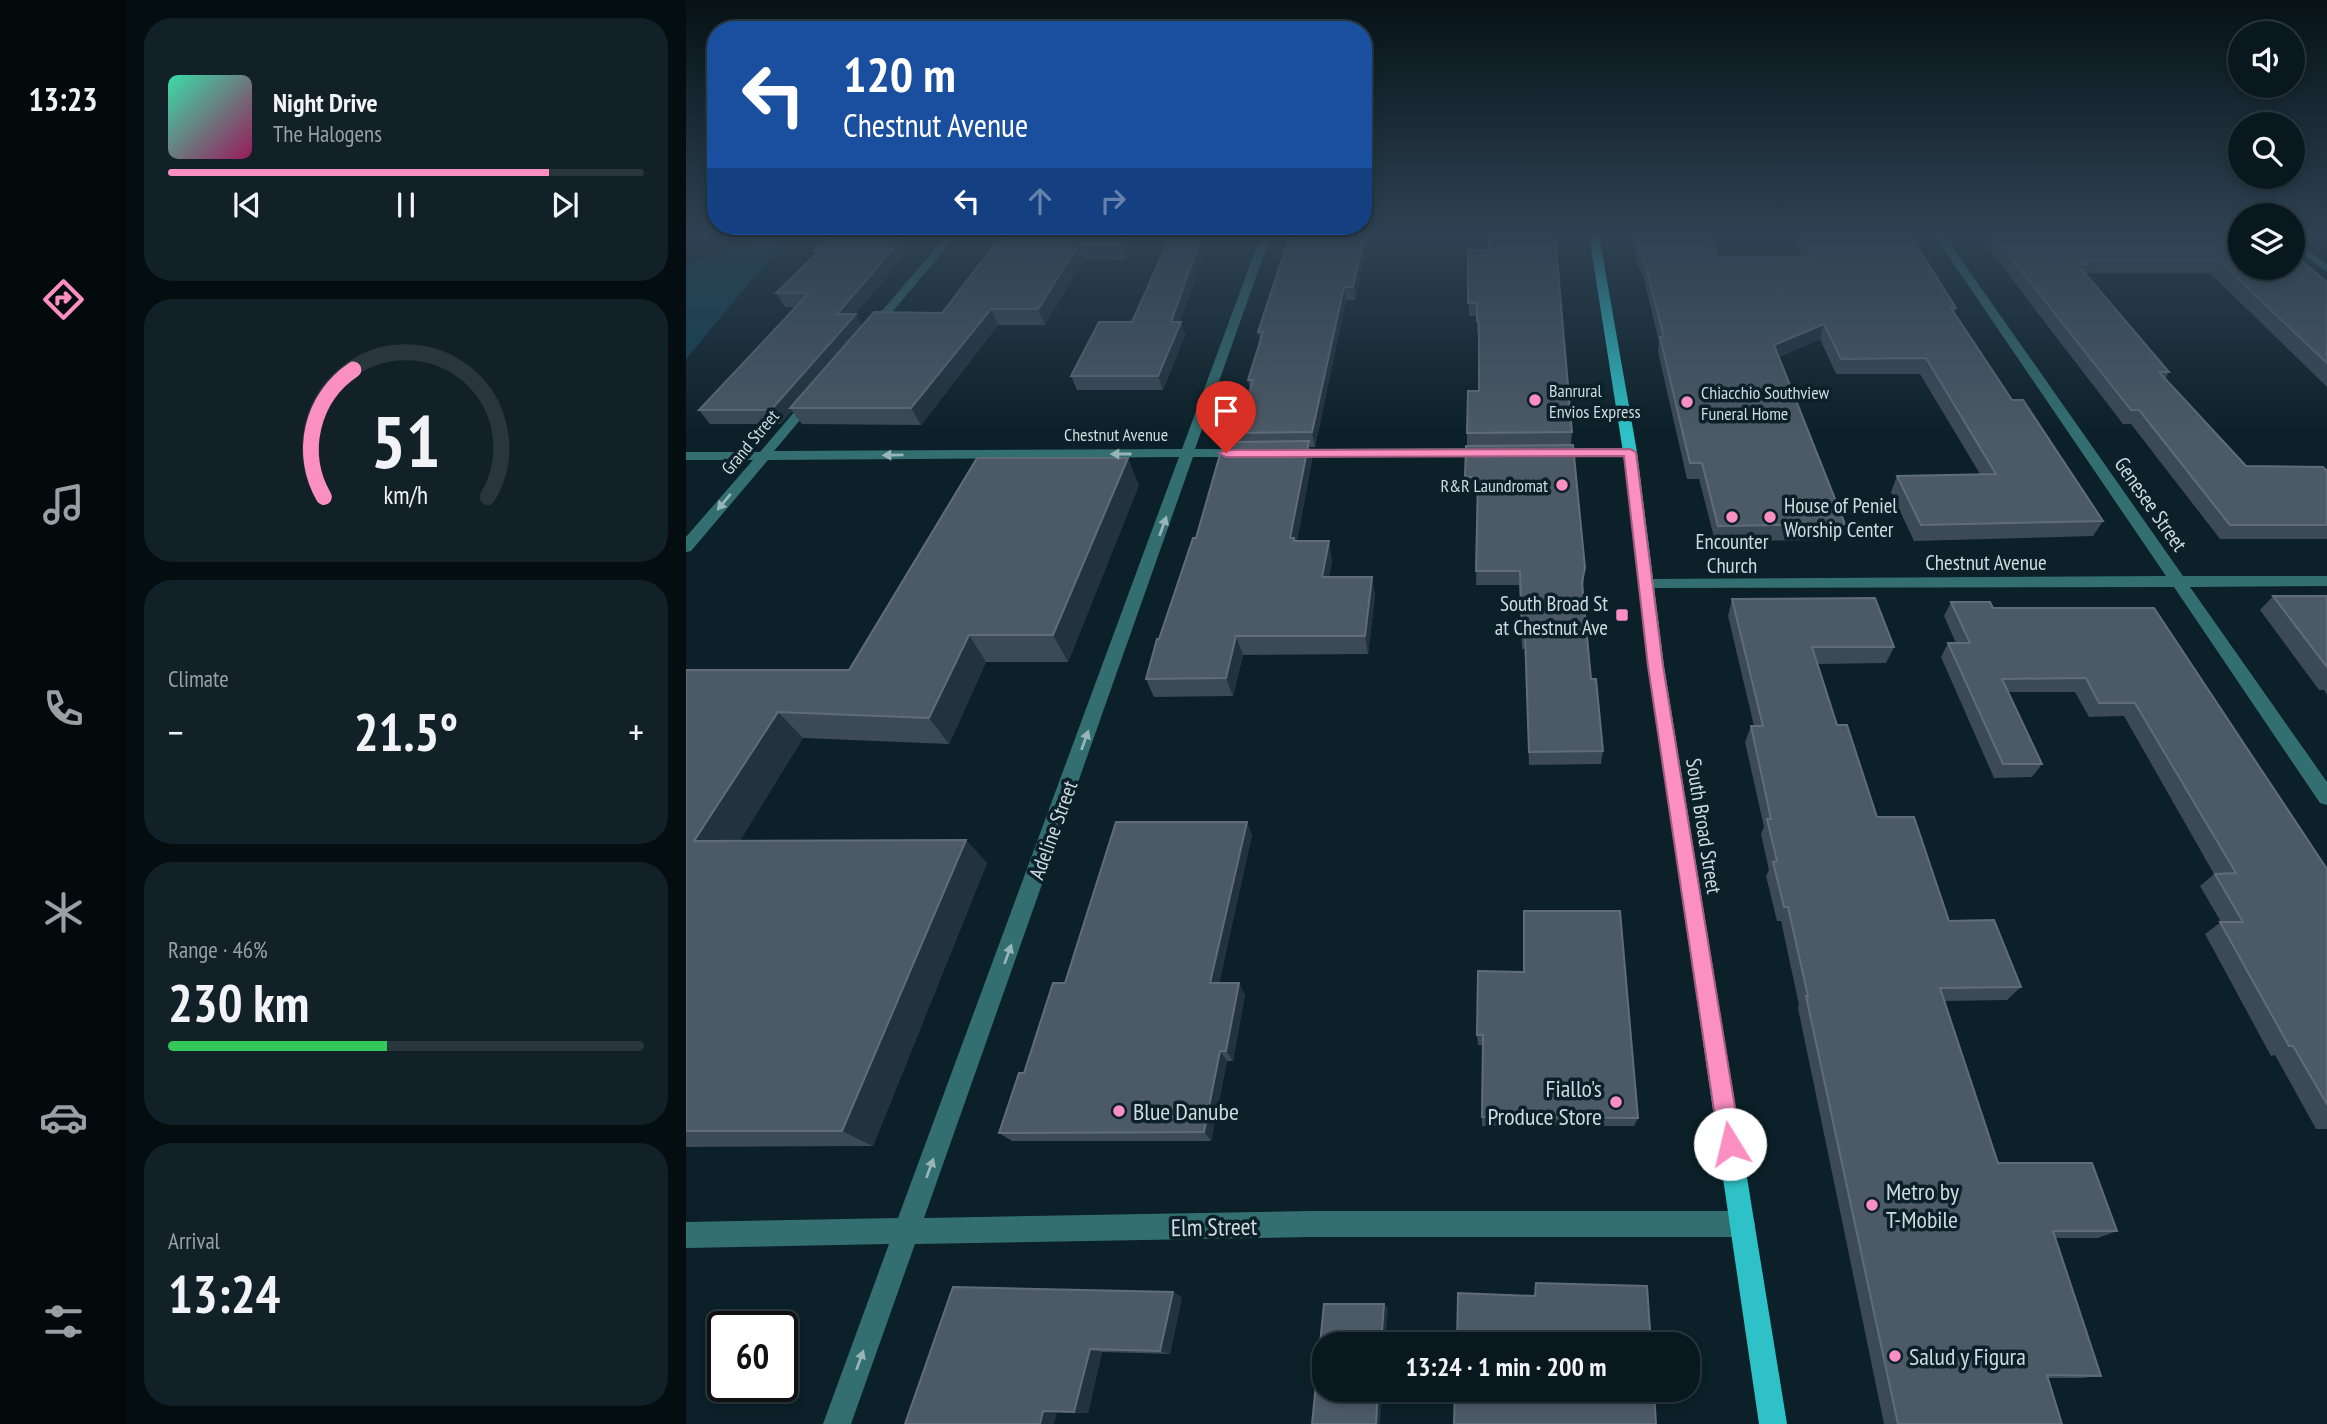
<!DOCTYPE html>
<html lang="en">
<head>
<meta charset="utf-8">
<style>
	:root { --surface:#08181e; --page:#112127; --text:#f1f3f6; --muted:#98a0a4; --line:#29373c; --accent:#fc8fc2 }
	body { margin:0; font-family:"PT Sans Narrow",sans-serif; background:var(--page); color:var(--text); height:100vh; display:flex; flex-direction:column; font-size:26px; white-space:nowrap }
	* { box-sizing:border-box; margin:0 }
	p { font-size:23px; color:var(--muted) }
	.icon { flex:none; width:38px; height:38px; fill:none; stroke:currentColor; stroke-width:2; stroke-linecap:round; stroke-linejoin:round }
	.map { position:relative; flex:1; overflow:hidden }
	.details { display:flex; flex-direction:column; gap:18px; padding:18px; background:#040d10; width:560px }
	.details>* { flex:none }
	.hud { position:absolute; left:21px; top:21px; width:665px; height:214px; border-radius:28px; box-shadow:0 4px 10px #0003,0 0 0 2px var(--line); background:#1a4fa0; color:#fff; overflow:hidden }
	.buttons { position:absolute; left:1542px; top:21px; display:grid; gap:14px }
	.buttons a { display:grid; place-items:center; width:77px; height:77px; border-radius:50%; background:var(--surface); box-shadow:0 4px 10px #0003,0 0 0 2px var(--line); font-size:35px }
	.speed { position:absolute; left:21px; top:1311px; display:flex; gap:14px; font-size:35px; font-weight:700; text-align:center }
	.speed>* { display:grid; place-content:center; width:91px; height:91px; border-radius:50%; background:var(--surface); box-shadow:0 4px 10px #0003,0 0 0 2px var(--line); line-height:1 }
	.speed .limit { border:4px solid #111; border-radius:10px; background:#fff; color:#111 }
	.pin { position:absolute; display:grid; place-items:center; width:60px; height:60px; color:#fff; margin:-72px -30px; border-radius:50% 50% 50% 0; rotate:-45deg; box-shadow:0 0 7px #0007 }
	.pin .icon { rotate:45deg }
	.me { position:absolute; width:77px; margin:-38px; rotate:351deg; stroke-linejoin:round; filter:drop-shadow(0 0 5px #0008) }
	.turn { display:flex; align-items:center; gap:24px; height:147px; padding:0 21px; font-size:32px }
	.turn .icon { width:91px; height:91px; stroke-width:2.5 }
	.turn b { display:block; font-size:49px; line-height:60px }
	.lanes { display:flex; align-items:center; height:66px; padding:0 21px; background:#0003; justify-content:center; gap:35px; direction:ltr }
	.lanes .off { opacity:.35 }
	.big { font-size:52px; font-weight:600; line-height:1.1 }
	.details .card { flex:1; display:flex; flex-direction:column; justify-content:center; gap:10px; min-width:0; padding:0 24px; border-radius:28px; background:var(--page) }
	.details .dial { align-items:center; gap:0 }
	.dial svg { height:182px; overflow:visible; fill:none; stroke:var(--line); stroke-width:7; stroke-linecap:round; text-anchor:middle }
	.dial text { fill:var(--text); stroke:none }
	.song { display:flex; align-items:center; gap:21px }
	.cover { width:84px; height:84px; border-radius:10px; background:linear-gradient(135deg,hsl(160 70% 55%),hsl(330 70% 35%)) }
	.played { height:7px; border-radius:4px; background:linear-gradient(90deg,var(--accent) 80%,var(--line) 80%) }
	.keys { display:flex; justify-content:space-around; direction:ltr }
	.heat { display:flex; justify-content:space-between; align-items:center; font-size:38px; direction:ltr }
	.charge { height:10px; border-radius:5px; background:linear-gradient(90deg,#34c759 46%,var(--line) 0) }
	.trip { position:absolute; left:626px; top:1332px; width:388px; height:70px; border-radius:28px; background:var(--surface); box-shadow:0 4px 10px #0003,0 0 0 2px var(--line); font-weight:600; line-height:70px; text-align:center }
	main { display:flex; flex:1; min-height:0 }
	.menu { display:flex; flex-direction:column; width:126px; justify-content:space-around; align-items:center; background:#030a0c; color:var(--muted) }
	.menu .icon { width:49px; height:49px }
	.menu .active { color:var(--accent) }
	.menu b { font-size:32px; color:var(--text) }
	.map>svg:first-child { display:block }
</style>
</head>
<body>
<main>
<nav class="menu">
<b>13:23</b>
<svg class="icon active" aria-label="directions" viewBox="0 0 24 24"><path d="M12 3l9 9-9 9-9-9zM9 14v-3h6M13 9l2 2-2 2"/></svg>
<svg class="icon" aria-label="music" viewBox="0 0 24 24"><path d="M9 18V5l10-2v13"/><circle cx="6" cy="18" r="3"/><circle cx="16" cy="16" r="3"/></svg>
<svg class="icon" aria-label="phone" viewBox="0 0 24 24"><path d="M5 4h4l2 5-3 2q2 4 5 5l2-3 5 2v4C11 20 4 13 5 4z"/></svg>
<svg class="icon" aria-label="climate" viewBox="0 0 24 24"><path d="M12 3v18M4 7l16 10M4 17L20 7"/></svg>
<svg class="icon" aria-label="car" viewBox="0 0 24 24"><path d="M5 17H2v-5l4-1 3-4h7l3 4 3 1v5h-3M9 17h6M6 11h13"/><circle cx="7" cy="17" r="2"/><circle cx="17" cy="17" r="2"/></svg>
<svg class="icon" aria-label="filters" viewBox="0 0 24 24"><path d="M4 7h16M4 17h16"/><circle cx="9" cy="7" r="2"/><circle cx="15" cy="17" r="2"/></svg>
</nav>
<section class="details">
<div class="card">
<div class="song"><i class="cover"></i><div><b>Night Drive</b><p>The Halogens</p></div></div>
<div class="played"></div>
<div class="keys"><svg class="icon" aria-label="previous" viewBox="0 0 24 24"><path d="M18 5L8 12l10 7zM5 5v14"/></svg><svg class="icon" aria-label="pause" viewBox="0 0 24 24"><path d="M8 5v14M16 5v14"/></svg><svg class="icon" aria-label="next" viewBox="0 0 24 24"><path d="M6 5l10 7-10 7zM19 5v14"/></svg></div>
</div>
<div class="card dial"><svg viewBox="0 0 100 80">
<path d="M14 69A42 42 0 1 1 86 69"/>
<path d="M14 69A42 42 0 0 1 27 13" stroke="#fc8fc2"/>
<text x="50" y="56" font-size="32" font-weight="700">51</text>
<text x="50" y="72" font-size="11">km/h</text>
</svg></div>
<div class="card"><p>Climate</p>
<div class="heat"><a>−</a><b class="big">21.5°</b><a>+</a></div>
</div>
<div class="card"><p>Range · 46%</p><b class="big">230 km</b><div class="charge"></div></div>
<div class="card"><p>Arrival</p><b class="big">13:24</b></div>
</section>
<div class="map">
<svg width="1641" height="1424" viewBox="0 0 1641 1424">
	<rect width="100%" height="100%" fill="#0b2028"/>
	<path fill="#0d4151" d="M 83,235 L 103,235 L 0,359 L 0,264 Z"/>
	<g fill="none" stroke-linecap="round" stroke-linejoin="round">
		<path fill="#336f71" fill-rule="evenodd" d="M 261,235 L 271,235 L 191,330 L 183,330 L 183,326 Z
			M 575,235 L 585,235 L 509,449 L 559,449 L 566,453 L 559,457 L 507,457 L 238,1218 L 626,1211 L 1056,1211 L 1065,1215 L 1069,1224 L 1065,1233 L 1056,1237 L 626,1237 L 229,1244 L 165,1424 L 137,1424 L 203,1244 L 0,1248 L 0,1222 L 212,1218 L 493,457 L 82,460 L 5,551 L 0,552 L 0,537 L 67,460 L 0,460 L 0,452 L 74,452 L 121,397 L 125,396 L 131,400 L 88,451 L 496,449 Z
			M 1248,235 L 1258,235 L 1497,576 L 1641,576 L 1641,586 L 1504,587 L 1641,782 L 1641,805 L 1634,803 L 1488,587 L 955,588 L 952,584 L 960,579 L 1480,576 Z
			M 1606,237 L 1641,264 L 1641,272 L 1606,246 Z
			M 804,448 L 811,452 L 809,455 L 601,457 L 594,453 L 601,449 Z
			M 863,448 L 944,448 L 951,452 L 944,456 L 858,455 L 856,452 Z"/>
		<path fill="#2ec2c8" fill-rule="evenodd" d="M 903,235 L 913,235 L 951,452 L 978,666 L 1101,1424 L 1073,1424 L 962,666 L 937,452 Z"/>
	</g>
	<path fill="#3c4957" d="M 143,235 L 236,235 L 169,314 L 176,325 L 256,313 L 316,235 L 454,235 L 440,260 L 398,259 L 359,325 L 312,325 L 235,425 L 116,424 L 106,411 L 94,424 L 24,424 L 13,410 L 110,307 L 99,307 L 90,293 L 130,254 L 128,251 Z
		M 485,235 L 520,235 L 522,240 L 494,322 L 495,322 L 499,335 L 477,390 L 391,390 L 385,376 L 446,322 Z
		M 604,235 L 684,235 L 669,300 L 660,300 L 629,447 L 624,447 L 626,460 L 611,541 L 646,560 L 643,577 L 686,577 L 689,596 L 682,654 L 557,655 L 547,696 L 468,697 L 460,679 L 510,538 L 543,451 L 553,442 L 551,433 L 564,389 L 562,380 L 574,341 L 572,332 Z
		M 945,235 L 1023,235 L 1032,257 L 1116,257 L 1106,235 L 1224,235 L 1270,308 L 1268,313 L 1326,400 L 1417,521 L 1407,536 L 1228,541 L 1205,492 L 1211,476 L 1294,474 L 1234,374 L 1150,374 L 1134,339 L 1093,357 L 1159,524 L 1154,540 L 1029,541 L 1013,479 L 1001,479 L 972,352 L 973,342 L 958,279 L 951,263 Z
		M 1292,235 L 1554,235 L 1641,282 L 1641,387 L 1524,273 L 1398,273 L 1483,372 L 1479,379 L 1560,466 L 1641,471 L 1641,539 L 1534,539 L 1445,424 L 1437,424 Z
		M 782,250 L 886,432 L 885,445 L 898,582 L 896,588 L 905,679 L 917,751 L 915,764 L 843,765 L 839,649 L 836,649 L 833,585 L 790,585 L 792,491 L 780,491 L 779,477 L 781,446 L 781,433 L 793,391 L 793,334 L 791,334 L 791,316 L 783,316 Z
		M 453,485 L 382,662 L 300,662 L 263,744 L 117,738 L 54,840 L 280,840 L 301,863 L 187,1146 L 0,1147 L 0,670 L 163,670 Z
		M 1587,596 L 1641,596 L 1641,695 L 1638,690 L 1633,690 L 1574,610 Z
		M 1046,599 L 1208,647 L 1200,663 L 1131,664 L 1151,725 L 1191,817 L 1263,921 L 1335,987 L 1321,1000 L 1258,1001 L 1312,1163 L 1431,1231 L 1412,1238 L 1369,1238 L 1415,1376 L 1395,1378 L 1362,1378 L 1376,1424 L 1198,1424 L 1112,1008 L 1113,1005 L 1095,921 L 1091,921 L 1080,876 L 1083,870 L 1075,834 L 1078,827 L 1059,742 L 1065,726 L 1068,726 L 1042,616 Z
		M 1265,602 L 1307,608 L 1468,608 L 1641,869 L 1641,1129 L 1630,1129 L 1589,1055 L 1585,1056 L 1519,934 L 1535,922 L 1514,886 L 1528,874 L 1438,716 L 1403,717 L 1389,692 L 1322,692 L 1356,764 L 1346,777 L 1308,778 L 1255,657 L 1262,643 L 1270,643 L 1258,616 Z
		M 561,822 L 566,835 L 533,983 L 559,994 L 547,1061 L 541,1061 L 525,1141 L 326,1141 L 313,1133 L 338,1073 L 379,983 Z
		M 792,971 L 952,1118 L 948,1126 L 796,1126 L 796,1045 L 792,1045 L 791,1035 Z
		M 496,1297 L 484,1354 L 416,1352 L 402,1413 L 371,1412 L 219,1424 Z"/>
	<path fill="#22323e" d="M 219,235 L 236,235 L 158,327 L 151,314 Z
		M 441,235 L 454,235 L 440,260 L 435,244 Z
		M 516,235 L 520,235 L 522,240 L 490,333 L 495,322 L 499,335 L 477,390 L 472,376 L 485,322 Z
		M 679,235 L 684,235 L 669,300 L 667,287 Z
		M 393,244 L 398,259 L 359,325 L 352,309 Z
		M 658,287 L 660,300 L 629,447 L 626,432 Z
		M 305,309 L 312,325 L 235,425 L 225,408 Z
		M 170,314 L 178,328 L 104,408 L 106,411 L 94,424 L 85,410 Z
		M 1138,324 L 1134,339 L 1084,360 L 1088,345 Z
		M 623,441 L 626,460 L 610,546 L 604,538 Z
		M 442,458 L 453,485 L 382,662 L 367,635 Z
		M 643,541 L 646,560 L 640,596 L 636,577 Z
		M 686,577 L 689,596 L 682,654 L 679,636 Z
		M 283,635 L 300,662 L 263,744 L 243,718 Z
		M 550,636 L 557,655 L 547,696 L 540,678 Z
		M 92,712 L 117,738 L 40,864 L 8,841 Z
		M 561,822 L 566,835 L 531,994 L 524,983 Z
		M 280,840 L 301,863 L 187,1146 L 156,1131 Z
		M 553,983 L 559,994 L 547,1061 L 540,1051 Z
		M 534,1051 L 541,1061 L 525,1141 L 518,1132 Z
		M 487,1292 L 496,1297 L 484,1354 L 474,1351 Z
		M 698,1304 L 702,1308 L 699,1344 L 695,1344 Z
		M 404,1349 L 416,1352 L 402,1413 L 388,1412 Z
		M 692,1390 L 696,1390 L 694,1424 L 690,1424 Z
		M 357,1411 L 371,1412 L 368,1424 L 354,1424 Z"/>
	<path fill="#4c5966" stroke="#606d79" stroke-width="2" d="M 143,235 L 219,235 L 151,314 L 170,314 L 85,410 L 13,410 L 123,293 L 90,293 L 133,251 L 128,251 Z
		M 316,235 L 441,235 L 435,244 L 393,244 L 352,309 L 305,309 L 225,408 L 104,408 L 188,312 L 256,313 Z
		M 485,235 L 516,235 L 485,322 L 495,322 L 472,376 L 385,376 L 413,322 L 446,322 Z
		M 604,235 L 679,235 L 667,287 L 658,287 L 626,432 L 551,433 L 567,380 L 562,380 L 577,332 L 572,332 Z
		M 803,235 L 869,235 L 886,432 L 781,433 L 782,391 L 793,391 L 793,321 L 791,321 L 791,303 L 782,303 L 782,250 L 802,250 Z
		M 949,235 L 1023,235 L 1032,257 L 1126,257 L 1116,235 L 1224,235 L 1270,308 L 1265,308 L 1326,400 L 1337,400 L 1417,521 L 1235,525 L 1211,476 L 1310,474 L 1240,358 L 1155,359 L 1138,324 L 1088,345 L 1159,524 L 1032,526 L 1016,463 L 1004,463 L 974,337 L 978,337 L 959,264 L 952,248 Z
		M 1307,235 L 1554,235 L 1554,268 L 1606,268 L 1606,253 L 1641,282 L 1641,363 L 1532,260 L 1398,260 L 1402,264 L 1391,264 L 1483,372 L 1473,372 L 1560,466 L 1637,467 L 1641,471 L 1641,525 L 1544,525 L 1453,410 L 1445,410 Z
		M 623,441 L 604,538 L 608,538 L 608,541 L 643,541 L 636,577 L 686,577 L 679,636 L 550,636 L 540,678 L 460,679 L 471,639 L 473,639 L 507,538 L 510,538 L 535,451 L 543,451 L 546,442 Z
		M 887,445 L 899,568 L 896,582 L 905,679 L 910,679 L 917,751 L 843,752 L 839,635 L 836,635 L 834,571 L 790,571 L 792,477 L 779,477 L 780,446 Z
		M 291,458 L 442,458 L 367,635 L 283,635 L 243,718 L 92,712 L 8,841 L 280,840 L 156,1131 L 0,1131 L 0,670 L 163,670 Z
		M 1587,596 L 1641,596 L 1641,667 Z
		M 1189,598 L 1208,647 L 1126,647 L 1151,725 L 1161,725 L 1191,817 L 1228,817 L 1263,921 L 1308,920 L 1335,987 L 1254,988 L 1312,1163 L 1406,1163 L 1431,1231 L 1367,1231 L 1415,1376 L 1361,1375 L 1376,1424 L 1212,1424 L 1120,996 L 1122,996 L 1102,907 L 1098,907 L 1087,862 L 1091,861 L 1081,819 L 1085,819 L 1065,726 L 1077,726 L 1046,599 Z
		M 1265,602 L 1304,602 L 1307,608 L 1468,608 L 1641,869 L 1641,1104 L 1607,1046 L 1603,1046 L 1534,922 L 1557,922 L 1529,874 L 1550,873 L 1449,703 L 1413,703 L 1400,678 L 1316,679 L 1356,764 L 1317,764 L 1262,643 L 1284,643 Z
		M 430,822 L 561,822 L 524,983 L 553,983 L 540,1051 L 534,1051 L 518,1132 L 313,1133 L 333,1073 L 338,1073 L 367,983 L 379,983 Z
		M 838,911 L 934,911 L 952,1118 L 796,1117 L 797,1035 L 791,1035 L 792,971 L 838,972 Z
		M 850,1283 L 961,1286 L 965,1344 L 771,1344 L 772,1293 L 849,1296 Z
		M 267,1287 L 487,1292 L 474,1351 L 404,1349 L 388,1412 L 357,1411 L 354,1424 L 219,1424 Z
		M 638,1304 L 698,1304 L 695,1344 L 639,1344 L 639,1390 L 692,1390 L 690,1424 L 626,1424 Z
		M 769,1390 L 968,1390 L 970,1424 L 768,1424 Z"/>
	<defs><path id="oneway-solid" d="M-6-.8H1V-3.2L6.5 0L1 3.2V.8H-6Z" transform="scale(1.75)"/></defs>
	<g fill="#98b5b9">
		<use href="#oneway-solid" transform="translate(435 454) rotate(180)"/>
		<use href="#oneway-solid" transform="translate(207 455) rotate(179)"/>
		<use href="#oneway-solid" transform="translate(38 502) rotate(130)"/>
		<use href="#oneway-solid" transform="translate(477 526) rotate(-70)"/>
		<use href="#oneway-solid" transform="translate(399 740) rotate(-70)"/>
		<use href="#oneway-solid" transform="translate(322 954) rotate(-70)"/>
		<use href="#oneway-solid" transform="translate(244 1168) rotate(-70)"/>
		<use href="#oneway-solid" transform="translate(174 1360) rotate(-70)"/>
	</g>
	<linearGradient id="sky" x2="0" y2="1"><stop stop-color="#061216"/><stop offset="0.54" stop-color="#2e4253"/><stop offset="1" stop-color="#2e4253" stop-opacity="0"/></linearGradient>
	<rect width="1641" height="434" fill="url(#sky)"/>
	<path fill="#fc8fc2" stroke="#a45d7e" stroke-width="2" d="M 944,449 L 950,452 L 977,666 L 1055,1144 L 1052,1152 L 1044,1156 L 1036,1152 L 1033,1144 L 962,666 L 938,456 L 540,457 L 533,453 L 540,450 Z"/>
	<g fill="#fc8fc2" stroke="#0b2028" stroke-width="2.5">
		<circle cx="849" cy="400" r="7"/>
		<circle cx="1001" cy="402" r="7"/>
		<circle cx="876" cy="485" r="7"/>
		<circle cx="1046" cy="517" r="7"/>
		<circle cx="1084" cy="517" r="7"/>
		<rect x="929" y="608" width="14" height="14" rx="3.5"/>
		<circle cx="930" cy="1102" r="7"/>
		<circle cx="433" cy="1111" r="7"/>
		<circle cx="1186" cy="1205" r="7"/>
		<circle cx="1209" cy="1356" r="7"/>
	</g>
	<g text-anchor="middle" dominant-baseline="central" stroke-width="7" stroke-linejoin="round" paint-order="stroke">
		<g font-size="18" fill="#cfdbe0" stroke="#0b2028" text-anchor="start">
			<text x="863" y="390">Banrural<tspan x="863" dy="21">Envios Express</tspan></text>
			<text x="1015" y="392">Chiacchio Southview<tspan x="1015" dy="21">Funeral Home</tspan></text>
			<text x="862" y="485" text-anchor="end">R&amp;R Laundromat</text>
		</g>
		<g font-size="18" fill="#cfdbe0" stroke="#0b2028">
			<text x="430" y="434">Chestnut Avenue</text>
			<text transform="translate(64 442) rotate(-50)">Grand Street</text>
		</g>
		<g font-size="21" fill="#cfdbe0" stroke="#0b2028">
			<text transform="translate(1465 504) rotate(55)">Genesee Street</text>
			<text x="1300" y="562">Chestnut Avenue</text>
			<text transform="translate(1018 826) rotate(81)">South Broad Street</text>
			<text transform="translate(367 830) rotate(-70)">Adeline Street</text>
		</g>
		<g font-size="21" fill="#cfdbe0" stroke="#0b2028" text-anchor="start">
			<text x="1098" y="505">House of Peniel<tspan x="1098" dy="24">Worship Center</tspan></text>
			<text x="1046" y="541" text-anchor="middle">Encounter<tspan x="1046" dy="24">Church</tspan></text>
			<text x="922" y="603" text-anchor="end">South Broad St<tspan x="922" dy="24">at Chestnut Ave</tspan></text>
		</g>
		<g font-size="24" fill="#cfdbe0" stroke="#0b2028" text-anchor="start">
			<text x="916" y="1088" text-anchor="end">Fiallo's<tspan x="916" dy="28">Produce Store</tspan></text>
			<text x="447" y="1111">Blue Danube</text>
			<text x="1200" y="1191">Metro by<tspan x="1200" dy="28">T-Mobile</tspan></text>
			<text x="1223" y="1356">Salud y Figura</text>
		</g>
		<g font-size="24" fill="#cfdbe0" stroke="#0b2028">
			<text transform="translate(528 1227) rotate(-1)">Elm Street</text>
		</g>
	</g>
</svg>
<div class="buttons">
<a><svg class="icon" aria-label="sound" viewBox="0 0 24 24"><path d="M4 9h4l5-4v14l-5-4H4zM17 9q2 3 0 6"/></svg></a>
<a><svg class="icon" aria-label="search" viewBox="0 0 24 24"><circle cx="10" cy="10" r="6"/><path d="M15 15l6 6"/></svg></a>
<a><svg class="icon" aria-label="layers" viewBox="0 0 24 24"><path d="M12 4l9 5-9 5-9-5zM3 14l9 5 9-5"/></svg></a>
</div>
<div class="speed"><div class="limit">60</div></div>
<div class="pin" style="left:540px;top:453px;background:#d93025"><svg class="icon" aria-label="arrive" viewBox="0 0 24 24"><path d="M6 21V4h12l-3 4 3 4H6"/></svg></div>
<svg class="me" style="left:1044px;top:1144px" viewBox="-20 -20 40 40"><circle r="19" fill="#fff"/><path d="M0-13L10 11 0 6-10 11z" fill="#fc8fc2"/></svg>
<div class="trip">13:24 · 1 min · 200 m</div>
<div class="hud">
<div class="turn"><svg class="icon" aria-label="left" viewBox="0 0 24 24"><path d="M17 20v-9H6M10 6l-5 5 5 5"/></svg><div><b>120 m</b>Chestnut Avenue</div></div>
<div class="lanes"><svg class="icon" aria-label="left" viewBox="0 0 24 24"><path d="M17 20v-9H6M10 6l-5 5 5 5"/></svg><svg class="icon off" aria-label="ahead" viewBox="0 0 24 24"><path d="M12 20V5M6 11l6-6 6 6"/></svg><svg class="icon off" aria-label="right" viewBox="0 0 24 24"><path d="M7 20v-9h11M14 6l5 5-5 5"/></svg></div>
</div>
</div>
</main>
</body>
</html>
